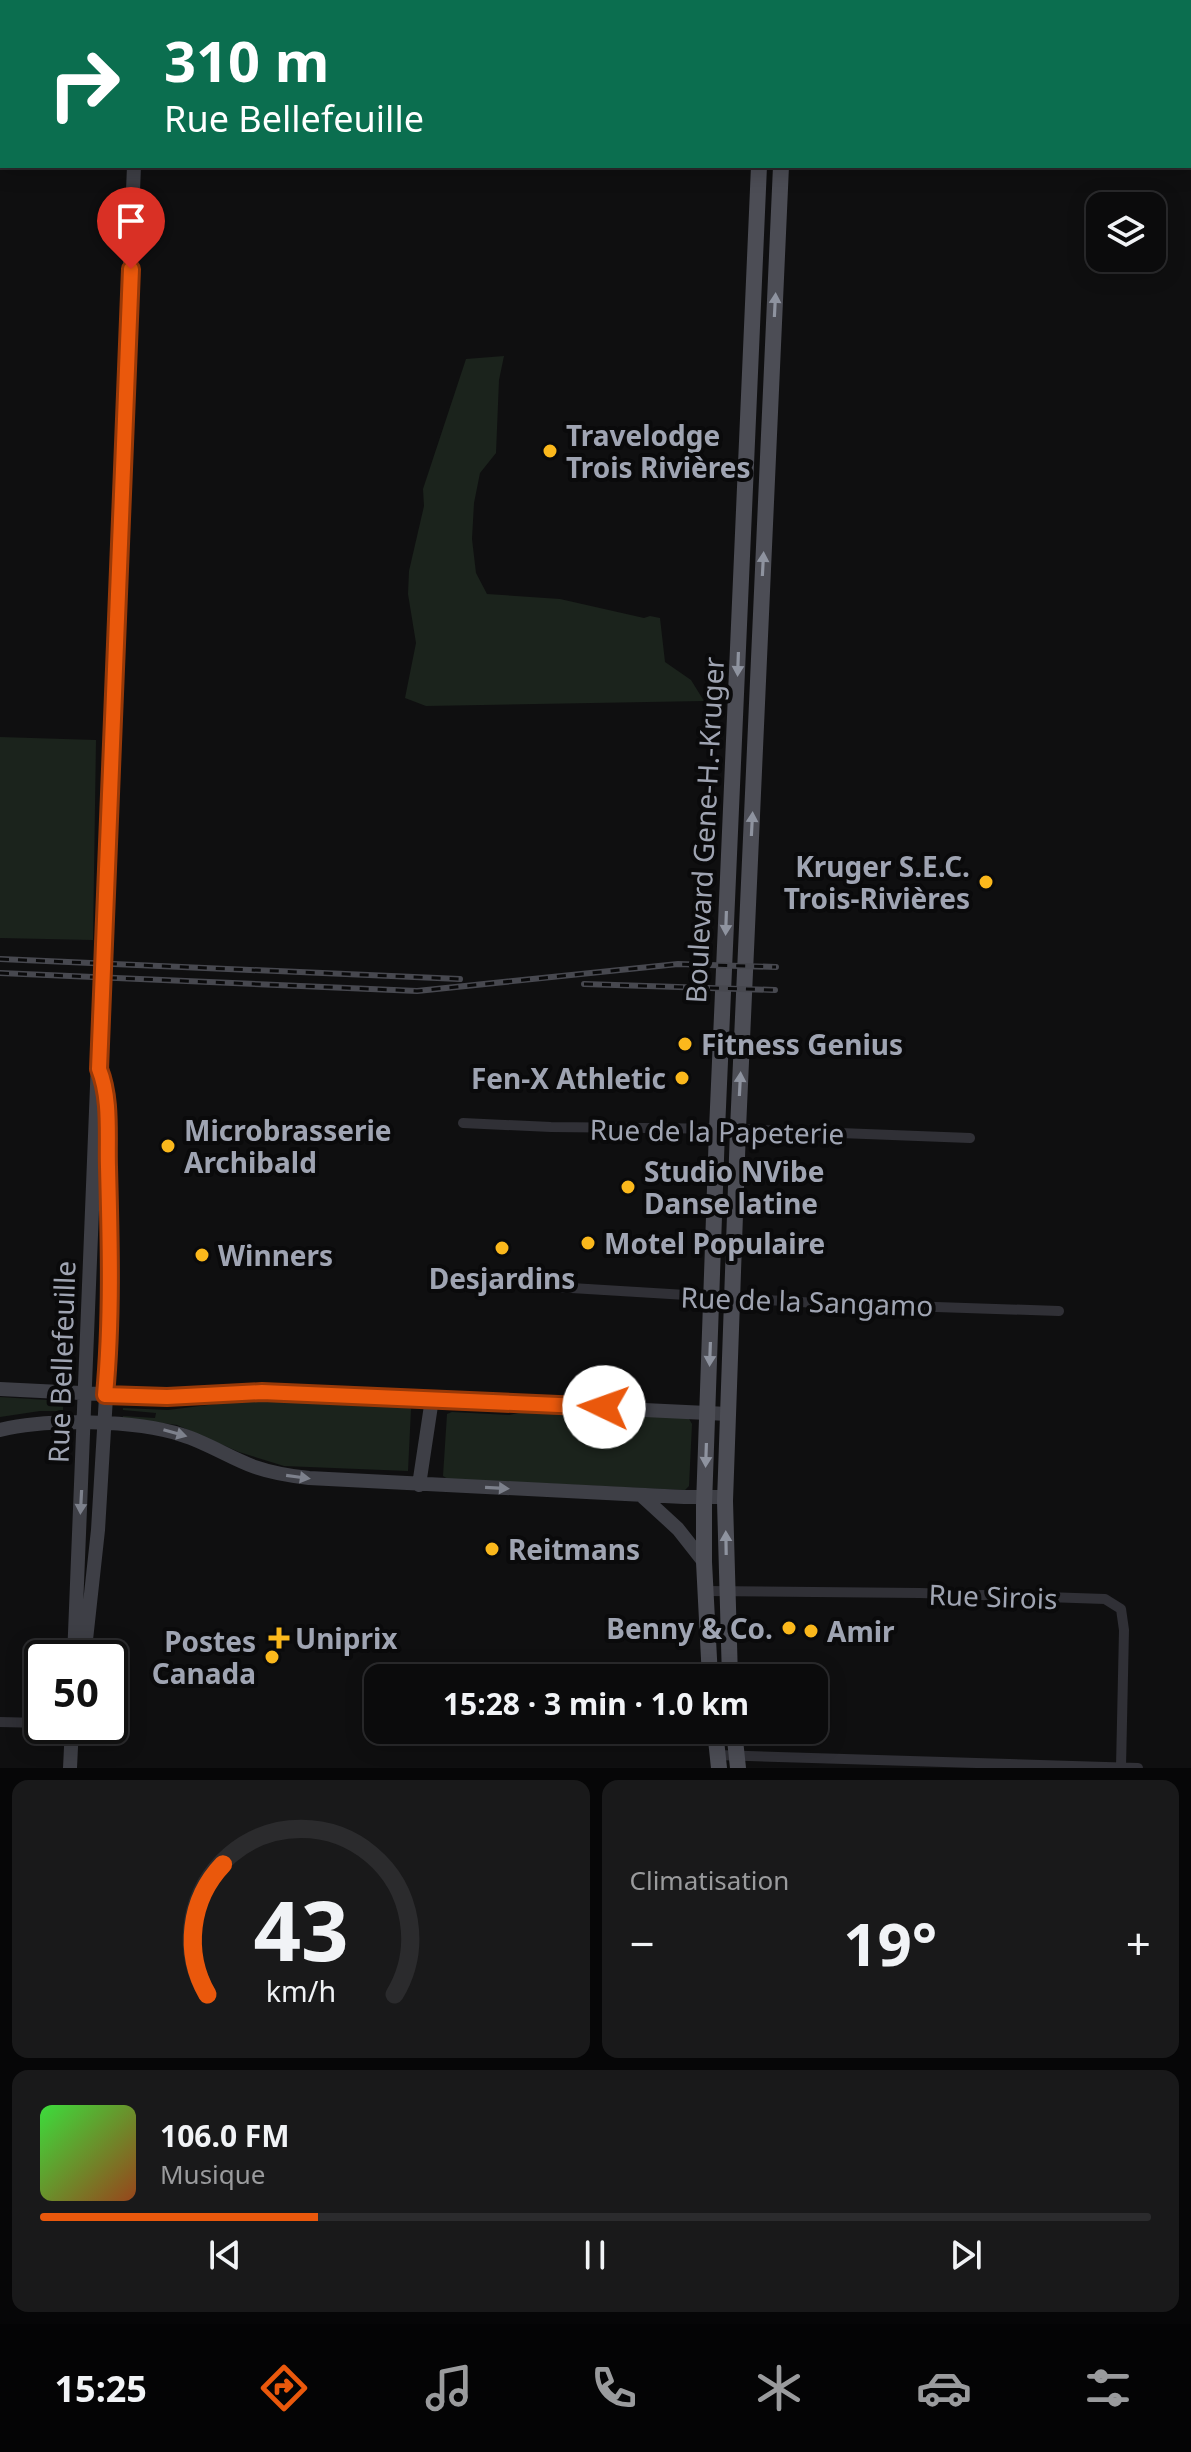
<!DOCTYPE html>
<html lang="fr">
<head>
<meta charset="utf-8">
<style>
	:root { --surface:#0b0b0c; --page:#19191a; --text:#f1f3f6; --muted:#9a9b9d; --line:#2b2b2d; --accent:#ea580c }
	body { margin:0; font-family:"Noto Sans",sans-serif; background:var(--page); color:var(--text); height:100vh; display:flex; flex-direction:column; font-size:30px; white-space:nowrap }
	* { box-sizing:border-box; margin:0 }
	p { font-size:26px; color:var(--muted) }
	.icon { flex:none; width:44px; height:44px; fill:none; stroke:currentColor; stroke-width:2; stroke-linecap:round; stroke-linejoin:round }
	.map { position:relative; height:1768px; overflow:hidden }
	.panel { display:flex; flex-direction:column; gap:12px; padding:12px; background:#060607; flex:1 }
	.panel>* { flex:none }
	.top-card { position:absolute; left:0px; top:0px; width:1192px; height:168px; box-shadow:0 4px 20px #0003,0 0 0 2px var(--line); background:#0b6e4f; color:#fff; overflow:hidden }
	.tools { position:absolute; left:1086px; top:192px; display:grid; gap:16px }
	.tools a { display:grid; place-items:center; width:80px; height:80px; border-radius:16px; background:var(--surface); box-shadow:0 4px 20px #0003,0 0 0 2px var(--line); font-size:40px }
	.speed { position:absolute; left:24px; top:1640px; display:flex; gap:16px; font-size:40px; font-weight:700; text-align:center }
	.speed>* { display:grid; place-content:center; width:104px; height:104px; border-radius:50%; background:var(--surface); box-shadow:0 4px 20px #0003,0 0 0 2px var(--line); line-height:1 }
	.speed .limit { border:4px solid #111; border-radius:12px; background:#fff; color:#111 }
	.pin { position:absolute; display:grid; place-items:center; width:68px; height:68px; color:#fff; margin:-82px -34px; border-radius:50% 50% 50% 0; rotate:-45deg; box-shadow:0 0 8px #0007 }
	.pin .icon { rotate:45deg }
	.me { position:absolute; width:88px; margin:-44px; rotate:273deg; stroke-linejoin:round; filter:drop-shadow(0 0 6px #0008) }
	.turn { display:flex; align-items:center; gap:28px; height:168px; padding:0 32px; font-size:36px }
	.turn .icon { width:104px; height:104px; stroke-width:2.5 }
	.turn b { display:block; font-size:56px; line-height:68px }
	.big { font-size:60px; font-weight:700; line-height:1.1 }
	.panel .widget { flex:1; display:flex; flex-direction:column; justify-content:center; gap:12px; min-width:0; padding:0 28px; border-radius:16px; background:var(--page) }
	.panel .dial { align-items:center; gap:0 }
	.dial svg { height:208px; overflow:visible; fill:none; stroke:var(--line); stroke-width:7; stroke-linecap:round; text-anchor:middle }
	.dial text { fill:var(--text); stroke:none }
	.song { display:flex; align-items:center; gap:24px }
	.cover { width:96px; height:96px; border-radius:12px; background:linear-gradient(135deg,hsl(120 70% 55%),hsl(20 70% 35%)) }
	.played { height:8px; border-radius:4px; background:linear-gradient(90deg,var(--accent) 25%,var(--line) 25%) }
	.keys { display:flex; justify-content:space-around; direction:ltr }
	.heat { display:flex; justify-content:space-between; align-items:center; font-size:44px; direction:ltr }
	.panel .tiles { flex:1; display:grid; gap:12px; grid-template-columns:1fr 1fr }
	.widget:last-child { grid-column:span 2 }
	.trip { position:absolute; left:364px; top:1664px; width:464px; height:80px; border-radius:16px; background:var(--surface); box-shadow:0 4px 20px #0003,0 0 0 2px var(--line); font-weight:700; line-height:80px; text-align:center }
	.dock { display:flex; height:128px; justify-content:space-around; align-items:center; background:#040405; color:var(--muted) }
	.dock .icon { width:56px; height:56px }
	.dock .active { color:var(--accent) }
	.dock b { font-size:36px; color:var(--text) }
	.map>svg:first-child { display:block }
</style>
</head>
<body>
<div class="map">
<svg width="1191" height="1768" viewBox="0 0 1191 1768">
	<rect width="100%" height="100%" fill="#0f0f10"/>
	<path fill="#1b231c" d="M 504,356 L 499,380 L 496,453 L 480,473 L 474,503 L 472,539 L 476,573 L 487,594 L 560,599 L 644,618 L 650,616 L 660,618 L 665,662 L 691,680 L 704,701 L 426,706 L 405,698 L 416,643 L 408,594 L 409,571 L 424,506 L 423,489 L 466,359 Z
		M 0,737 L 96,740 L 93,940 L 0,938 Z
		M 0,1397 L 63,1401 L 63,1411 L 40,1411 L 0,1417 Z
		M 256,1399 L 407,1405 L 411,1409 L 408,1471 L 284,1466 L 239,1452 L 177,1425 L 123,1418 L 123,1416 L 155,1418 L 156,1413 L 123,1410 L 123,1408 L 168,1410 Z
		M 533,1410 L 688,1417 L 692,1424 L 689,1486 L 685,1490 L 448,1479 L 443,1476 L 447,1414 L 452,1412 L 509,1415 Z"/>
	<g fill="none" stroke-linecap="round" stroke-linejoin="round">
		<path stroke="#303036" stroke-width="10" d="M 611,0 L 654,2
			M 1190,26 L 1191,25
			M 463,1123 L 551,1127 L 738,1129 L 970,1138
			M 555,1287 L 817,1303 L 1059,1311
			M 705,1591 L 920,1593 L 1105,1599 L 1121,1609 L 1124,1630 L 1121,1767
			M 0,1722 L 42,1723
			M 717,1755 L 1138,1768"/>
		<path stroke="#3e3f46" stroke-width="14" d="M 140,2 L 140,0
			M 0,1389 L 161,1397 L 262,1392 L 728,1414
			M 0,1430 C 46,1418 137,1420 182,1435 C 208,1443 230,1458 255,1467 C 272,1473 291,1476 309,1478 L 684,1497 L 726,1497
			M 419,1485 L 432,1399
			M 641,1495 L 678,1529 L 704,1562
			M 74,1658 L 134,166
			M 84,1658 L 98,1530 L 107,1380 L 110,1277 L 105,1092
			M 70,1768 L 72,1726"/>
		<path stroke="#4c4d55" stroke-width="16" d="M 766,2 L 766,0
			M 786,2 L 786,0
			M 710,1678 L 704,1562 L 704,1505 L 717,1130 L 759,166
			M 730,1678 L 725,1501 L 738,1129 L 781,166
			M 715,1730 L 719,1768
			M 734,1730 L 738,1768"/>
		<g stroke="#47484f" stroke-width="6">
			<path id="rail" d="M 0,959 L 460,979
				M 0,973 L 417,991 L 678,964 L 776,967
				M 584,984 L 775,990"/>
		</g>
		<use href="#rail" stroke="#0a0a0b" stroke-width="3" stroke-dasharray="9" stroke-linecap="butt"/>
	</g>
	<defs><path id="oneway-solid" d="M-6-.8H1V-3.2L6.5 0L1 3.2V.8H-6Z" transform="scale(2)"/></defs>
	<g fill="#8e939f">
		<use href="#oneway-solid" transform="translate(775 305) rotate(-87)"/>
		<use href="#oneway-solid" transform="translate(763 564) rotate(-87)"/>
		<use href="#oneway-solid" transform="translate(738 664) rotate(92)"/>
		<use href="#oneway-solid" transform="translate(752 824) rotate(-87)"/>
		<use href="#oneway-solid" transform="translate(726 923) rotate(92)"/>
		<use href="#oneway-solid" transform="translate(740 1084) rotate(-87)"/>
		<use href="#oneway-solid" transform="translate(710 1354) rotate(92)"/>
		<use href="#oneway-solid" transform="translate(706 1455) rotate(92)"/>
		<use href="#oneway-solid" transform="translate(726 1543) rotate(-91)"/>
	</g>
	<g fill="#7d818c">
		<use href="#oneway-solid" transform="translate(175 1433) rotate(16)"/>
		<use href="#oneway-solid" transform="translate(298 1477) rotate(8)"/>
		<use href="#oneway-solid" transform="translate(497 1488) rotate(3)"/>
		<use href="#oneway-solid" transform="translate(81 1502) rotate(93)"/>
	</g>
	<g fill="none" stroke-linecap="round" stroke-linejoin="round">
		<g stroke="#983908" stroke-width="20">
			<path id="route" d="M 131,269 L 99,1069 C 111,1099 107,1135 108,1167 C 110,1243 112,1320 105,1395 L 167,1397 L 262,1392 L 604,1407"/>
		</g>
		<use href="#route" stroke="#ea580c" stroke-width="14"/>
	</g>
	<g fill="#fbb81c" stroke="#0a0a0b" stroke-width="3">
		<circle cx="550" cy="451" r="8"/>
		<circle cx="986" cy="882" r="8"/>
		<circle cx="685" cy="1044" r="8"/>
		<circle cx="682" cy="1078" r="8"/>
		<circle cx="168" cy="1146" r="8"/>
		<circle cx="628" cy="1187" r="8"/>
		<circle cx="588" cy="1243" r="8"/>
		<circle cx="502" cy="1248" r="8"/>
		<circle cx="202" cy="1255" r="8"/>
		<circle cx="492" cy="1549" r="8"/>
		<circle cx="789" cy="1628" r="8"/>
		<circle cx="811" cy="1631" r="8"/>
		<path d="M275 1626h8v8h8v8h-8v8h-8v-8h-8v-8h8z"/>
		<circle cx="272" cy="1657" r="8"/>
	</g>
	<g text-anchor="middle" dominant-baseline="central" stroke-width="8" stroke-linejoin="round" paint-order="stroke">
		<g font-size="28" font-weight="bold" fill="#9fa4b2" stroke="#0a0a0b" text-anchor="start">
			<text x="566" y="435">Travelodge<tspan x="566" dy="32">Trois Rivières</tspan></text>
			<text x="970" y="866" text-anchor="end">Kruger S.E.C.<tspan x="970" dy="32">Trois-Rivières</tspan></text>
			<text x="701" y="1044">Fitness Genius</text>
			<text x="666" y="1078" text-anchor="end">Fen-X Athletic</text>
			<text x="184" y="1130">Microbrasserie<tspan x="184" dy="32">Archibald</tspan></text>
			<text x="644" y="1171">Studio NVibe<tspan x="644" dy="32">Danse latine</tspan></text>
			<text x="604" y="1243">Motel Populaire</text>
			<text x="218" y="1255">Winners</text>
			<text x="502" y="1278" text-anchor="middle">Desjardins</text>
			<text x="508" y="1549">Reitmans</text>
			<text x="773" y="1628" text-anchor="end">Benny &amp; Co.</text>
			<text x="827" y="1631">Amir</text>
			<text x="295" y="1638">Uniprix</text>
			<text x="256" y="1641" text-anchor="end">Postes<tspan x="256" dy="32">Canada</tspan></text>
		</g>
		<g font-size="28" fill="#9fa4b2" stroke="#0a0a0b">
			<text transform="translate(704 830) rotate(-87)">Boulevard Gene-H.-Kruger</text>
			<text transform="translate(717 1131) rotate(1)">Rue de la Papeterie</text>
			<text transform="translate(807 1301) rotate(2)">Rue de la Sangamo</text>
			<text transform="translate(61 1362) rotate(-88)">Rue Bellefeuille</text>
			<text transform="translate(993 1596) rotate(2)">Rue Sirois</text>
		</g>
	</g>
</svg>
<div class="tools">
<a><svg class="icon" aria-label="layers" viewBox="0 0 24 24"><path d="M12 4l9 5-9 5-9-5zM3 14l9 5 9-5"/></svg></a>
</div>
<div class="speed"><div class="limit">50</div></div>
<div class="pin" style="left:131px;top:269px;background:#d93025"><svg class="icon" aria-label="arrive" viewBox="0 0 24 24"><path d="M6 21V4h12l-3 4 3 4H6"/></svg></div>
<svg class="me" style="left:604px;top:1407px" viewBox="-20 -20 40 40"><circle r="19" fill="#fff"/><path d="M0-13L10 11 0 6-10 11z" fill="#ea580c"/></svg>
<div class="trip">15:28 · 3 min · 1.0 km</div>
<div class="top-card">
<div class="turn"><svg class="icon" aria-label="right" viewBox="0 0 24 24"><path d="M7 20v-9h11M14 6l5 5-5 5"/></svg><div><b>310 m</b>Rue Bellefeuille</div></div>
</div>
</div>
<section class="panel">
<div class="tiles">
<div class="widget dial"><svg viewBox="0 0 100 80">
<path d="M14 69A42 42 0 1 1 86 69"/>
<path d="M14 69A42 42 0 0 1 20 19" stroke="#ea580c"/>
<text x="50" y="56" font-size="32" font-weight="700">43</text>
<text x="50" y="72" font-size="11">km/h</text>
</svg></div>
<div class="widget"><p>Climatisation</p>
<div class="heat"><a>−</a><b class="big">19°</b><a>+</a></div>
</div>
<div class="widget">
<div class="song"><i class="cover"></i><div><b>106.0 FM</b><p>Musique</p></div></div>
<div class="played"></div>
<div class="keys"><svg class="icon" aria-label="previous" viewBox="0 0 24 24"><path d="M18 5L8 12l10 7zM5 5v14"/></svg><svg class="icon" aria-label="pause" viewBox="0 0 24 24"><path d="M8 5v14M16 5v14"/></svg><svg class="icon" aria-label="next" viewBox="0 0 24 24"><path d="M6 5l10 7-10 7zM19 5v14"/></svg></div>
</div>
</div>
</section>
<nav class="dock">
<b>15:25</b>
<svg class="icon active" aria-label="directions" viewBox="0 0 24 24"><path d="M12 3l9 9-9 9-9-9zM9 14v-3h6M13 9l2 2-2 2"/></svg>
<svg class="icon" aria-label="music" viewBox="0 0 24 24"><path d="M9 18V5l10-2v13"/><circle cx="6" cy="18" r="3"/><circle cx="16" cy="16" r="3"/></svg>
<svg class="icon" aria-label="phone" viewBox="0 0 24 24"><path d="M5 4h4l2 5-3 2q2 4 5 5l2-3 5 2v4C11 20 4 13 5 4z"/></svg>
<svg class="icon" aria-label="climate" viewBox="0 0 24 24"><path d="M12 3v18M4 7l16 10M4 17L20 7"/></svg>
<svg class="icon" aria-label="car" viewBox="0 0 24 24"><path d="M5 17H2v-5l4-1 3-4h7l3 4 3 1v5h-3M9 17h6M6 11h13"/><circle cx="7" cy="17" r="2"/><circle cx="17" cy="17" r="2"/></svg>
<svg class="icon" aria-label="filters" viewBox="0 0 24 24"><path d="M4 7h16M4 17h16"/><circle cx="9" cy="7" r="2"/><circle cx="15" cy="17" r="2"/></svg>
</nav>
</body>
</html>
